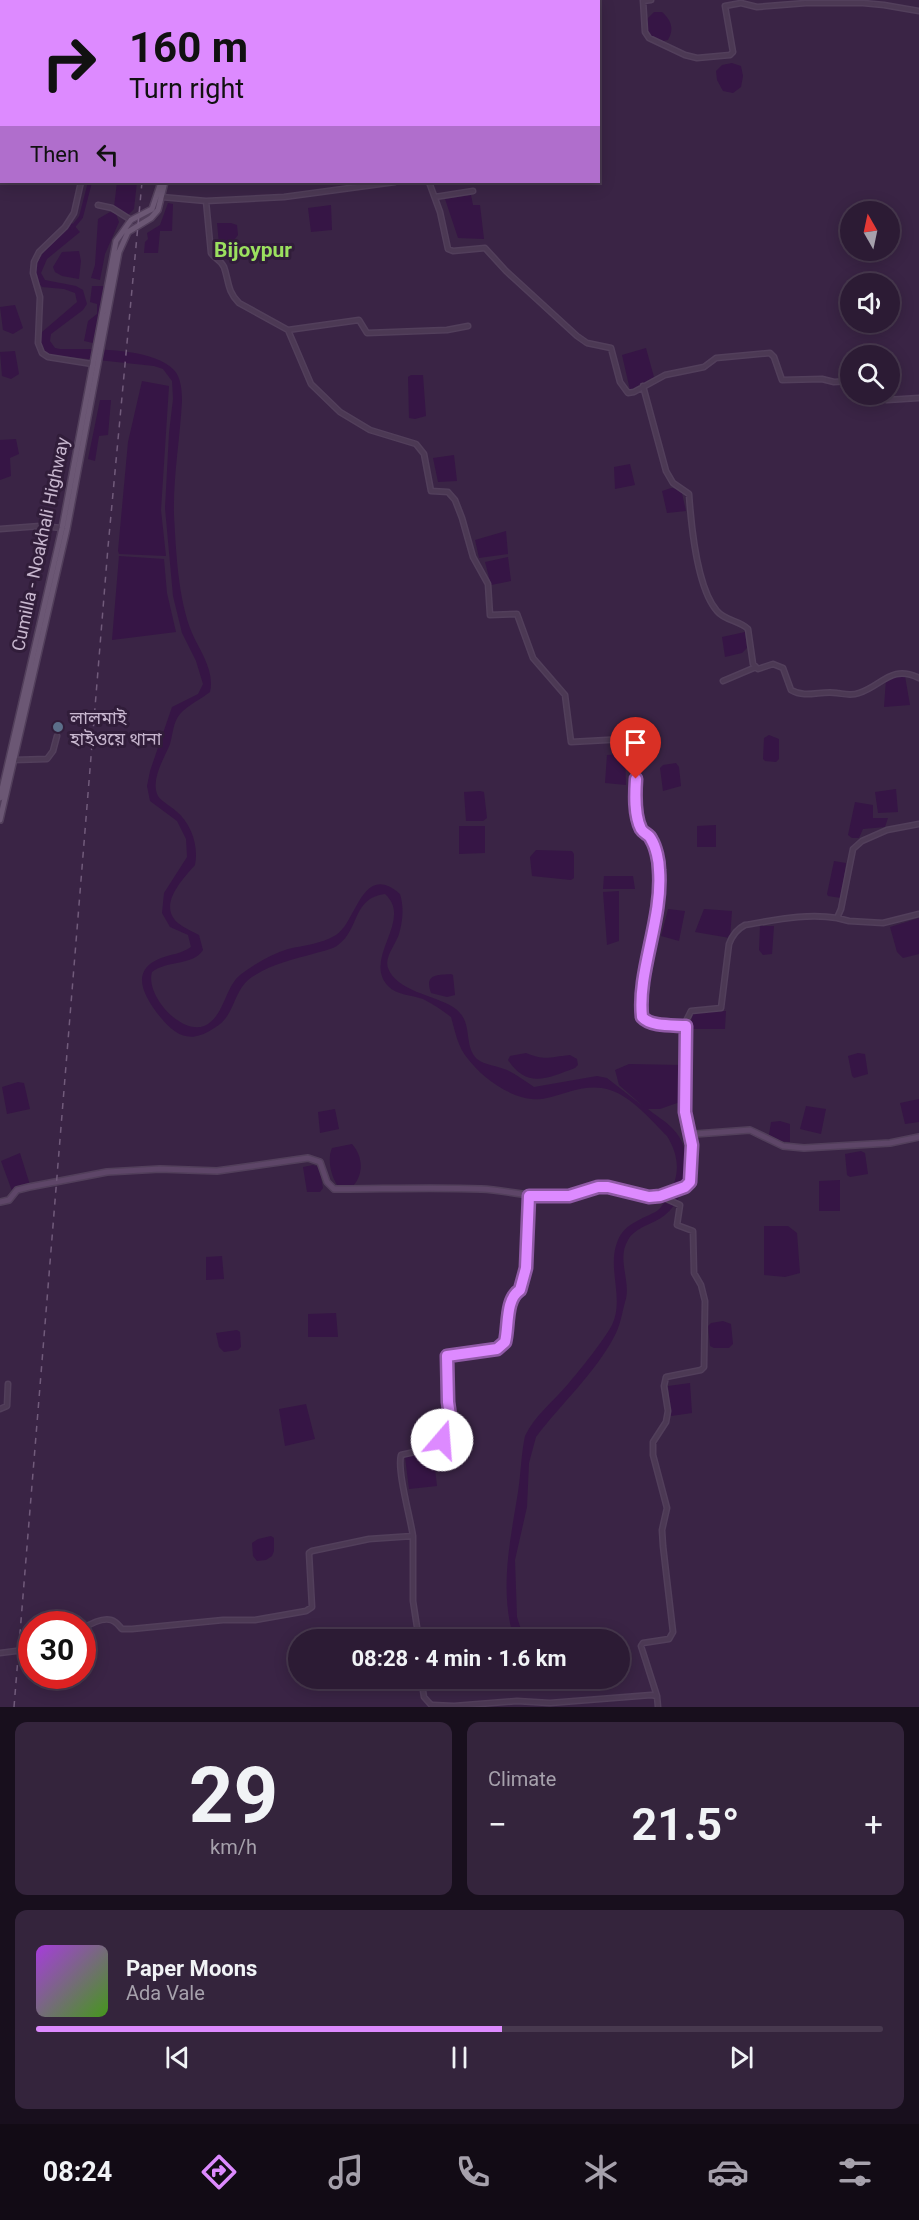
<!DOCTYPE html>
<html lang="en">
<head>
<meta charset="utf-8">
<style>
	:root { --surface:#2c1b34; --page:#34243c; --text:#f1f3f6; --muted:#a6a1ac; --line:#48394f; --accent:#dd8aff }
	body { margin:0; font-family:Roboto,"Noto Sans Bengali",sans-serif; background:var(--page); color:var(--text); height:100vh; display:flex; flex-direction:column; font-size:22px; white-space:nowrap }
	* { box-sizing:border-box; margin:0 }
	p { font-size:20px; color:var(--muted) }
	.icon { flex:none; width:33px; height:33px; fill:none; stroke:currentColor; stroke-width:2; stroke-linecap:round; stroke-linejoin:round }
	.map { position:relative; height:1707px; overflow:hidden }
	.drawer { display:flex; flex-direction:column; gap:15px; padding:15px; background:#180f1d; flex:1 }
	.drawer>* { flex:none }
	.banner { position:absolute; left:0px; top:0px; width:600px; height:183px; box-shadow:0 3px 15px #0003,0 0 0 2px var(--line); background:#dd8aff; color:#111; overflow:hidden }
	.needle { width:39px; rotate:351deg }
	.buttons { position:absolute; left:840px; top:201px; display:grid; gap:12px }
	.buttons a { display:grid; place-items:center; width:60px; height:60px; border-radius:50%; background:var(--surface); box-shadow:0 3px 15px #0003,0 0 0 2px var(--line); font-size:30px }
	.speed { position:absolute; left:18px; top:1611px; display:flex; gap:12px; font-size:30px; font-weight:700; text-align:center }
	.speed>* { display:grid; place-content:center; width:78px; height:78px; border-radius:50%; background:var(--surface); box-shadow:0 3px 15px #0003,0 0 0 2px var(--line); line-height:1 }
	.speed .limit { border:9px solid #d22; background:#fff; color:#111 }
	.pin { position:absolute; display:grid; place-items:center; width:51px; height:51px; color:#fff; margin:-62px -26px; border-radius:50% 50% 50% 0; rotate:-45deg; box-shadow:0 0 6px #0007 }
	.pin .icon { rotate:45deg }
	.me { position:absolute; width:66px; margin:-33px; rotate:18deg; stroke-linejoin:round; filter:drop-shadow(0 0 4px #0008) }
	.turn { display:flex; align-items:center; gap:21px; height:126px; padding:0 30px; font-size:27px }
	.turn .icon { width:78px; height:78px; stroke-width:2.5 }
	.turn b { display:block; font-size:42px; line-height:51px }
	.then { display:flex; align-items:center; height:57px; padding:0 30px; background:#0003; gap:12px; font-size:22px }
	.big { font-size:45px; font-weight:700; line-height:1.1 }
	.drawer .card { flex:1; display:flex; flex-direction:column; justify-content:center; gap:9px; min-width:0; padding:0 21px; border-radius:12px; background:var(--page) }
	.drawer .dial { align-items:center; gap:0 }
	.dial b { font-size:78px; line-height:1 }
	.song { display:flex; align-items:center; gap:18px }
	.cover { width:72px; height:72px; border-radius:9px; background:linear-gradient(135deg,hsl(280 70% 55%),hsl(100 70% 35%)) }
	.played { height:6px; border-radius:3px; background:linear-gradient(90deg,var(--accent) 55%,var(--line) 55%) }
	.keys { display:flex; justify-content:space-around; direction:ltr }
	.heat { display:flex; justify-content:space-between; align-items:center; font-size:33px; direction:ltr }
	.drawer .tiles { flex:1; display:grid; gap:15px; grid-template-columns:1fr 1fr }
	.card:last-child { grid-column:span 2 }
	.trip { position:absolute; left:288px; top:1629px; width:342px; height:60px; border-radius:30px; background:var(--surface); box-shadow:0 3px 15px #0003,0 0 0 2px var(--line); font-weight:700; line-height:60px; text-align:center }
	.tabs { display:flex; height:96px; justify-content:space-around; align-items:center; background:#120b15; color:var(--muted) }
	.tabs .icon { width:42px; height:42px }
	.tabs .selected { color:var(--accent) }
	.tabs b { font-size:27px; color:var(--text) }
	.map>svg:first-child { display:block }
</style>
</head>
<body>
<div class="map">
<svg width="919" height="1707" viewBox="0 0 919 1707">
	<rect width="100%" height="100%" fill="#3a2445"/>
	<path fill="#361545" d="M 654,12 L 662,12 C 672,21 674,29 668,40 L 658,42 L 651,38 L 648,30 L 647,19 Z
		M 732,63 L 741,66 L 743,76 L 741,87 L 733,93 L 723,91 L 717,80 L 716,71 L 722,65 Z
		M 117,182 L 137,182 L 134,209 L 128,215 L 114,207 Z
		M 471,195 L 473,205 L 480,205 L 484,239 L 458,238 L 445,199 Z
		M 168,203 L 173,204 L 172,231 L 160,231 L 158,253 L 144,253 L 145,242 L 148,239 L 147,233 L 160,225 Z
		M 331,205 L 332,230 L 311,232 L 308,208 Z
		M 110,212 L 116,214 L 119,222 L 105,254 L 100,280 L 91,278 L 95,265 L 98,219 Z
		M 71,222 L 80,232 L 47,259 L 41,273 L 45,280 L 76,286 L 83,290 L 87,304 L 83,310 L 51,334 L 50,341 L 55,348 L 60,349 C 90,349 152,347 174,370 C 181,377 182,391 182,401 C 180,439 173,477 174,515 C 176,551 178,599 192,633 C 200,651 215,671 210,692 C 201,699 188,705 180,714 C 173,722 173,734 170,744 C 164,759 150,780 158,796 C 162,802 171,806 176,811 C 191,823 199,846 195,865 C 183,879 157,905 178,923 C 184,928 192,931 199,935 L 203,950 C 193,966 167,960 152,972 C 145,995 181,1035 204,1026 C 224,1018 225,987 240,975 C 254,964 272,954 288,949 C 305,945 321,944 336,935 C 357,922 362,861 400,894 C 404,907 403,920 399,934 C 396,944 384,957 388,968 C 396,991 434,995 453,1007 C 475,1021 462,1044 477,1059 C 484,1065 498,1066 507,1070 C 516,1074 525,1081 534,1087 L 597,1076 L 607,1078 L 644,1107 L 619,1085 L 615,1070 L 629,1064 L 681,1065 L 680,1102 L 660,1109 L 648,1109 C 656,1116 666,1121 673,1129 C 695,1151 689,1196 665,1215 C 654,1224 635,1227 628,1240 C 616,1260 632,1282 625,1302 C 622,1313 620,1327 614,1337 C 595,1373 561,1404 536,1437 L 529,1463 L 527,1507 L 515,1560 L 517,1617 L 524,1639 L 514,1639 C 499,1590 510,1542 518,1492 C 521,1473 521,1455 525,1436 C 535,1415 553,1402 568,1384 C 580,1370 604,1340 612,1325 C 625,1298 606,1267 618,1240 C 625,1223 643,1219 657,1211 C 662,1207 665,1201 668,1196 C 680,1176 680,1157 667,1136 C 651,1120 632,1097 610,1090 C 587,1083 569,1093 547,1098 C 519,1105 484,1080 468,1059 C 458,1048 455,1031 451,1017 C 442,1010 433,1004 423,999 C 412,995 396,995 388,986 C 362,958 414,920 385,894 C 352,898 360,929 338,945 C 333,949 323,951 316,953 C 295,959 271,964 252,977 C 236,988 236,1005 225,1019 C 221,1024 216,1027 211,1030 C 187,1045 173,1033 157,1013 C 143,994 130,970 161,958 C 172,954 181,954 191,947 L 188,935 L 170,927 L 162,913 L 164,893 L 187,857 L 186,839 L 177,821 L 150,801 L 147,786 L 150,771 L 172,707 L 198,694 L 203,684 L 196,661 L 182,633 L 173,596 L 165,508 L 169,433 L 173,399 L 172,381 L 163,369 L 154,366 L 51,355 C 40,351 40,342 42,332 L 77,302 L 75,293 L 64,289 L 42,287 C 20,264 59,239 71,222 Z
		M 217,223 L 231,223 L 237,225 L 238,235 L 228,248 L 228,254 L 220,255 Z
		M 79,251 L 81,261 L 79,279 L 62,276 L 55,272 L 53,267 L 62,252 Z
		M 92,286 L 107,286 L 93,343 L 84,341 L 88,321 L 97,314 L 97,304 L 90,302 Z
		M 15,305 L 23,328 L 13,334 L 3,330 L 0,307 Z
		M 646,348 L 654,377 L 630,390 L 622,355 Z
		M 15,351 L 19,374 L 11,379 L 2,376 L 0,352 Z
		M 411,375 L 423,375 L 426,416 L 415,419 L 409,418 L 408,377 Z
		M 142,381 L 169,386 L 161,510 L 166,556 L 119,554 L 118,551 L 128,442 Z
		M 100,400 L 111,400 L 108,435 L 99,436 L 95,461 L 88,459 Z
		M 16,439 L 19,454 L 10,458 L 11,476 L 0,480 L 0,440 Z
		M 454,455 L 457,481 L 438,482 L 433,458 Z
		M 630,464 L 635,485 L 615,489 L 614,467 Z
		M 671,488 L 681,489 L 686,511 L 667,513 L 662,491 Z
		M 506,531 L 508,554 L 479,558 L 475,540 Z
		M 119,556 L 164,559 L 167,593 L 176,632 L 112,640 Z
		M 508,557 L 511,581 L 491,585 L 485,562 Z
		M 745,632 L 747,648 L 742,653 L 725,657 L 722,637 Z
		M 905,676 L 910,705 L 884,707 L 886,679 Z
		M 769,735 L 779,739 L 779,759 L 776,762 L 765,761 L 763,759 L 764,738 Z
		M 625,754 L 626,785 L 605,783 L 607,755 Z
		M 676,763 L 679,767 L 681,786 L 663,791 L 660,768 L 663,765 Z
		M 896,789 L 898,812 L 878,813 L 875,792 Z
		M 480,791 L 484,792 L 487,818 L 483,821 L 466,821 L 464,792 Z
		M 855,802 L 873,805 L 873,818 L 888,818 L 885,827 L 863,829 L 859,838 L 852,838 L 848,835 Z
		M 716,825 L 716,847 L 697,847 L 697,826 Z
		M 459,826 L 485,826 L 485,853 L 459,854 Z
		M 536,850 L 572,851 L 574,854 L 574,878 L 571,880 L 532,876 L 530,857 Z
		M 834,861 L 846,863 L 841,898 L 828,896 L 827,894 Z
		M 604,876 L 633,876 L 635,889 L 603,889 Z
		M 619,891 L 619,941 L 607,945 L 603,892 Z
		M 668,909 L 685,911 L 679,941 L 661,936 Z
		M 704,909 L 732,911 L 730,938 L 695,932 Z
		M 919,918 L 919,954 L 903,958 L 897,952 L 890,927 Z
		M 760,926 L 774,926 L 772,954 L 763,955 L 759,950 Z
		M 451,974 L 453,975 L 455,995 L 447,997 L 431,993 C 424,974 437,975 451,974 Z
		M 726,1011 L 725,1029 L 693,1029 L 690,1026 L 693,1013 Z
		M 526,1053 C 545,1061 550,1057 570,1055 L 577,1059 L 578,1065 L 575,1068 C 548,1078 527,1089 508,1060 L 510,1056 Z
		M 858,1053 L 865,1054 L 868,1074 L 854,1078 L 852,1076 L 848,1056 Z
		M 18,1082 L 24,1083 L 30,1109 L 7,1114 L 2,1087 Z
		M 919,1099 L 919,1122 L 905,1124 L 900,1103 Z
		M 806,1106 L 826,1109 L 821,1134 L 800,1129 Z
		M 335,1109 L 339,1129 L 320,1133 L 318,1112 Z
		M 780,1121 L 790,1124 L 790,1142 L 778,1141 L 769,1135 L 771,1122 Z
		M 352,1144 C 363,1156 364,1174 353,1186 L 338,1186 C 331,1177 327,1159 332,1148 Z
		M 861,1151 L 865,1153 L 868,1174 L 850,1177 L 847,1175 L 845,1154 Z
		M 20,1153 L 30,1185 L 12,1191 L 1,1161 Z
		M 313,1165 L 319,1167 L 323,1188 L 320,1192 L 307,1192 L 303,1167 Z
		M 840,1180 L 840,1211 L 819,1211 L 819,1181 Z
		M 764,1226 L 788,1226 L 797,1233 L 800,1273 L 785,1277 L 764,1275 Z
		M 222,1256 L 224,1279 L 206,1280 L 206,1257 Z
		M 336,1313 L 338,1337 L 308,1337 L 308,1314 Z
		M 723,1321 L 731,1324 L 733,1344 L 729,1348 L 714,1348 L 710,1346 L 708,1326 L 711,1323 Z
		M 237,1330 L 240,1332 L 241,1347 L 238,1350 L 224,1352 L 219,1347 L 216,1333 Z
		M 690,1383 L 692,1413 L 671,1416 L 668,1386 Z
		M 306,1404 L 315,1439 L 285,1446 L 279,1409 Z
		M 433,1451 L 437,1486 L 409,1489 L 405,1457 Z
		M 271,1536 L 274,1538 L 274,1551 L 272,1556 L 266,1560 L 257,1561 L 253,1556 L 252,1543 L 258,1539 Z"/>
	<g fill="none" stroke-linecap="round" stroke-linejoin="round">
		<path stroke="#361545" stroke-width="4" d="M 105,2 L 106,0
			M 72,228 L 81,217 L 90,182"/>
		<g stroke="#523f5b" stroke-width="7">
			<path id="street" d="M 643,0 L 645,32 L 649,38 L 685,55 L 697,58 L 730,55 L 733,52 L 725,6 L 741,3 L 757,7 L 806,3 L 863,3 L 884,5 L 919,11
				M 643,1 L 651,0
				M 97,2 L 97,0
				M 452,2 L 477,0
				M 81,182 L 74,213 L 65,227 L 39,252 L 34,262 L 33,273 L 40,297 L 38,343 L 42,353 L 48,357 L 92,364
				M 429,182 L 440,212 L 448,249 L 453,251 L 485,248 L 506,271 L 577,336 L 587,343 L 611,348 L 620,382 L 628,393 L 634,392 L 665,375 L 704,367 L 716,358 L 770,353 L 774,357 L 782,380 L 822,379 L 834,382 L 850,381
				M 162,197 L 206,201 L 284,197 L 395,182
				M 435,197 L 473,191
				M 206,201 L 211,253 C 215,259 221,260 224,267 C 229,281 227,291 239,303 L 288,330 L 311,384 L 340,412 L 370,430 L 416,444 L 424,454 L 431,491 L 448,492 L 455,500 L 462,518 L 473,557 L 488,584 L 490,615 L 517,614 L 533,658 L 565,695 L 571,742 L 625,739 L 632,740 L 637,745 L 635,795 L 639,820 L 642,830 L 652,840 L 659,869 L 658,898 L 651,944 L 642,992 L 642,1017 C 651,1027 672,1025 685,1026
				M 98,205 L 112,208 L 131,220
				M 288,330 L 359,320 L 367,333 L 447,330 L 468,326
				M 643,386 L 666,471 L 673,483 L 689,494 C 691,523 697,588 717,611 C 725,621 739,620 748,629 L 753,664 L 758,669 L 773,664 L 783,668 L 791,690 C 806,699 821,690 837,693 C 845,694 851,696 859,693 C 882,686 891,664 919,678
				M 880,394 L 887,400 L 919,398
				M 0,529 L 40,526 L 62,528
				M 723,681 L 756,667
				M 14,760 L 47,759 L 53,751 L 57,736
				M 837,918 L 849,921 L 883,923 L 919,914
				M 691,1138 L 685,1112 L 686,1021 L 691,1011 L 721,1008 L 729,944 C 732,936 737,929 745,925 C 776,920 806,913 837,918 L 841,909 L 853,849 L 862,841 L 887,830 L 919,824
				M 0,1409 L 7,1406 L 8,1384
				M 413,1536 C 410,1516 397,1471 401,1455 L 437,1447 L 442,1444 L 442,1436 L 451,1432 L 448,1402 L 448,1355 L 497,1349 C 519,1339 500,1303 520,1290 L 526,1268 L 529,1196
				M 82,1629 C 90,1624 106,1615 115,1622 C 118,1624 120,1627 122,1629 L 132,1629 L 223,1620 L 255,1620 L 306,1611 L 312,1607 L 309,1553 L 312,1551 L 369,1539 L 413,1536 L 413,1601 L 419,1640
				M 0,1653 L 32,1649
				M 421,1678 L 424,1697 L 433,1707
				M 657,1696 L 641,1646 L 643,1643 L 669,1639 L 673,1632 L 663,1546 L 662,1530 L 667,1508 L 653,1455 L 653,1442 L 666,1422 L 668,1411 L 664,1386 L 666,1377 L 701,1370 L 704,1367 L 705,1301 L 701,1285 L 694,1273 L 693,1231 L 677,1225 L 680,1205 L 660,1196
				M 433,1705 L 454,1706 L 517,1701 L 550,1703 L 651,1695 L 657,1696 L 658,1707"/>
		</g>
		<g stroke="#523f5b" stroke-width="8">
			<path id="secondary" d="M 414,2 L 416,0
				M 0,1202 L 9,1200 L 17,1190 L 29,1187 L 107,1172 L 160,1169 L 217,1171 L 308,1158 L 320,1162 L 327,1182 L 334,1189 C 383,1189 432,1187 481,1189 C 506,1190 529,1197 554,1197 C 570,1196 583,1189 599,1187 C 618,1184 637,1199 657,1196 C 667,1195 684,1190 690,1182 L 691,1138 L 695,1134 L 750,1130 L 783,1146 L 804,1148 L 890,1143 L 919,1137"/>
		</g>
		<g stroke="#523f5b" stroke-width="8">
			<path id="primary" d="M 194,2 L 195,0
				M 199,2 L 200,0
				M 0,798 L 62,528 L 116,241 L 131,220 L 152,209 L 161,182
				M 0,820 L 67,529 L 119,252 L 128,232 L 151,218 L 158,210 L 165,182"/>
		</g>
		<use href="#street" stroke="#4c3954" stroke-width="4"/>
		<use href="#secondary" stroke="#5e4668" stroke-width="5"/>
		<use href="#primary" stroke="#6b5774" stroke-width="5"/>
		<path stroke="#715b7b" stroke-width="1.5" stroke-dasharray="6 6" stroke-linecap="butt" d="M 160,2 L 160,0
			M 14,1707 L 108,547 L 142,182"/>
	</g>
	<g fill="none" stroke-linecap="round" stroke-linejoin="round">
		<g stroke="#905aa6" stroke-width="15">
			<path id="route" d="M 442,1440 L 442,1436 L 451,1432 L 452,1430 L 448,1402 L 447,1356 L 497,1349 L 505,1342 C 509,1327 505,1299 520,1290 L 526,1268 L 529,1196 L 569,1196 L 598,1187 L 608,1187 L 649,1197 L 660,1196 L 685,1187 L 690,1182 L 692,1145 L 685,1112 L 686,1026 C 672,1025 651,1027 642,1017 C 637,972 663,919 659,870 C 659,861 656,847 651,839 C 649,834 644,834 641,829 C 634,815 635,794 636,779"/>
		</g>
		<use href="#route" stroke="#dd8aff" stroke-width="10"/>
	</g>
	<circle fill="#5c6f8a" stroke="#311d3a" stroke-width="2" cx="58" cy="727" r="6"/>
	<g text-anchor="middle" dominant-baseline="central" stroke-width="6" stroke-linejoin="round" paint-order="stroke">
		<g font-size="18" fill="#c7b6ce" stroke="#311d3a">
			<text transform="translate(40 544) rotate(-78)">Cumilla - Noakhali Highway</text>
		</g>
		<g font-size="18" fill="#c7b6ce" stroke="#311d3a" text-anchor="start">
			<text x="70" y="717">লালমাই<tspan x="70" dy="21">হাইওয়ে থানা</tspan></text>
		</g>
		<g font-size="21" font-weight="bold" fill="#9be05f" stroke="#311d3a">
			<text x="253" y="250">Bijoypur</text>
		</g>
	</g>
</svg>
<div class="buttons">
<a><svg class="needle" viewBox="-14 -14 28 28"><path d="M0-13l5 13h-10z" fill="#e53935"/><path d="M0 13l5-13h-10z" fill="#a6a1ac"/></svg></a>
<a><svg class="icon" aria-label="sound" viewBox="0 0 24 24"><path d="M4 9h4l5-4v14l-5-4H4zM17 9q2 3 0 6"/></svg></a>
<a><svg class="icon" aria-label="search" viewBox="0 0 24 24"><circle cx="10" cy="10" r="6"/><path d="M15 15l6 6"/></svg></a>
</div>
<div class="speed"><div class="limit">30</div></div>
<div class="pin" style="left:636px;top:779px;background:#d93025"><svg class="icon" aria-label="arrive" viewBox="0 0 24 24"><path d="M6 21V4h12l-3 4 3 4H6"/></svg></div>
<svg class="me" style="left:442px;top:1440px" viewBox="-20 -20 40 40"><circle r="19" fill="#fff"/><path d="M0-13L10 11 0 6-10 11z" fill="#dd8aff"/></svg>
<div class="trip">08:28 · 4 min · 1.6 km</div>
<div class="banner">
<div class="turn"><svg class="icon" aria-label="right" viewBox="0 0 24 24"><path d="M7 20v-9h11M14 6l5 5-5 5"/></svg><div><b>160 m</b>Turn right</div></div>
<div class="then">Then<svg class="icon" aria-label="left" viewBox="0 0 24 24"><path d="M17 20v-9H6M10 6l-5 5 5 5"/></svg></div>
</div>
</div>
<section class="drawer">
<div class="tiles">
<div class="card dial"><b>29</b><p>km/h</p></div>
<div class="card"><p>Climate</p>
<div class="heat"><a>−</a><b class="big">21.5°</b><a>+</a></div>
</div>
<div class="card">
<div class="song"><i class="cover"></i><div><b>Paper Moons</b><p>Ada Vale</p></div></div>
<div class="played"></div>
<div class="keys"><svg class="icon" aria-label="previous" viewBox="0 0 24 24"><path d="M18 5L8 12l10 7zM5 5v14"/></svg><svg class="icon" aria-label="pause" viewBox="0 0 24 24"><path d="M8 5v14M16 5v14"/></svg><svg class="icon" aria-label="next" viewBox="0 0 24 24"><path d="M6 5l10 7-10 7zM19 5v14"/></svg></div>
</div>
</div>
</section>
<nav class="tabs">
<b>08:24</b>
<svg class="icon selected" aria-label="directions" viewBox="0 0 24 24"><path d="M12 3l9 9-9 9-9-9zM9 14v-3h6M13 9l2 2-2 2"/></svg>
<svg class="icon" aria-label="music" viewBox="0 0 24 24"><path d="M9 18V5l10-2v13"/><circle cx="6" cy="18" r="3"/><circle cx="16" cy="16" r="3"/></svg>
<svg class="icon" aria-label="phone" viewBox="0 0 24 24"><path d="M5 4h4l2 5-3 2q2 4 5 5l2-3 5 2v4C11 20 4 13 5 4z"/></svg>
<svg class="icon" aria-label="climate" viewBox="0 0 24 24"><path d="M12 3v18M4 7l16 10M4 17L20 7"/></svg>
<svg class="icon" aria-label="car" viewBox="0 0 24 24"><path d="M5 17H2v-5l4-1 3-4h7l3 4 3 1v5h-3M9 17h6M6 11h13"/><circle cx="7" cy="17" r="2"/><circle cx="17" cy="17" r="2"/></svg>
<svg class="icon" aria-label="filters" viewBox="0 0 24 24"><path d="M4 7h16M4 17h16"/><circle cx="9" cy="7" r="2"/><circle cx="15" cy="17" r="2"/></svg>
</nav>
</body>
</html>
